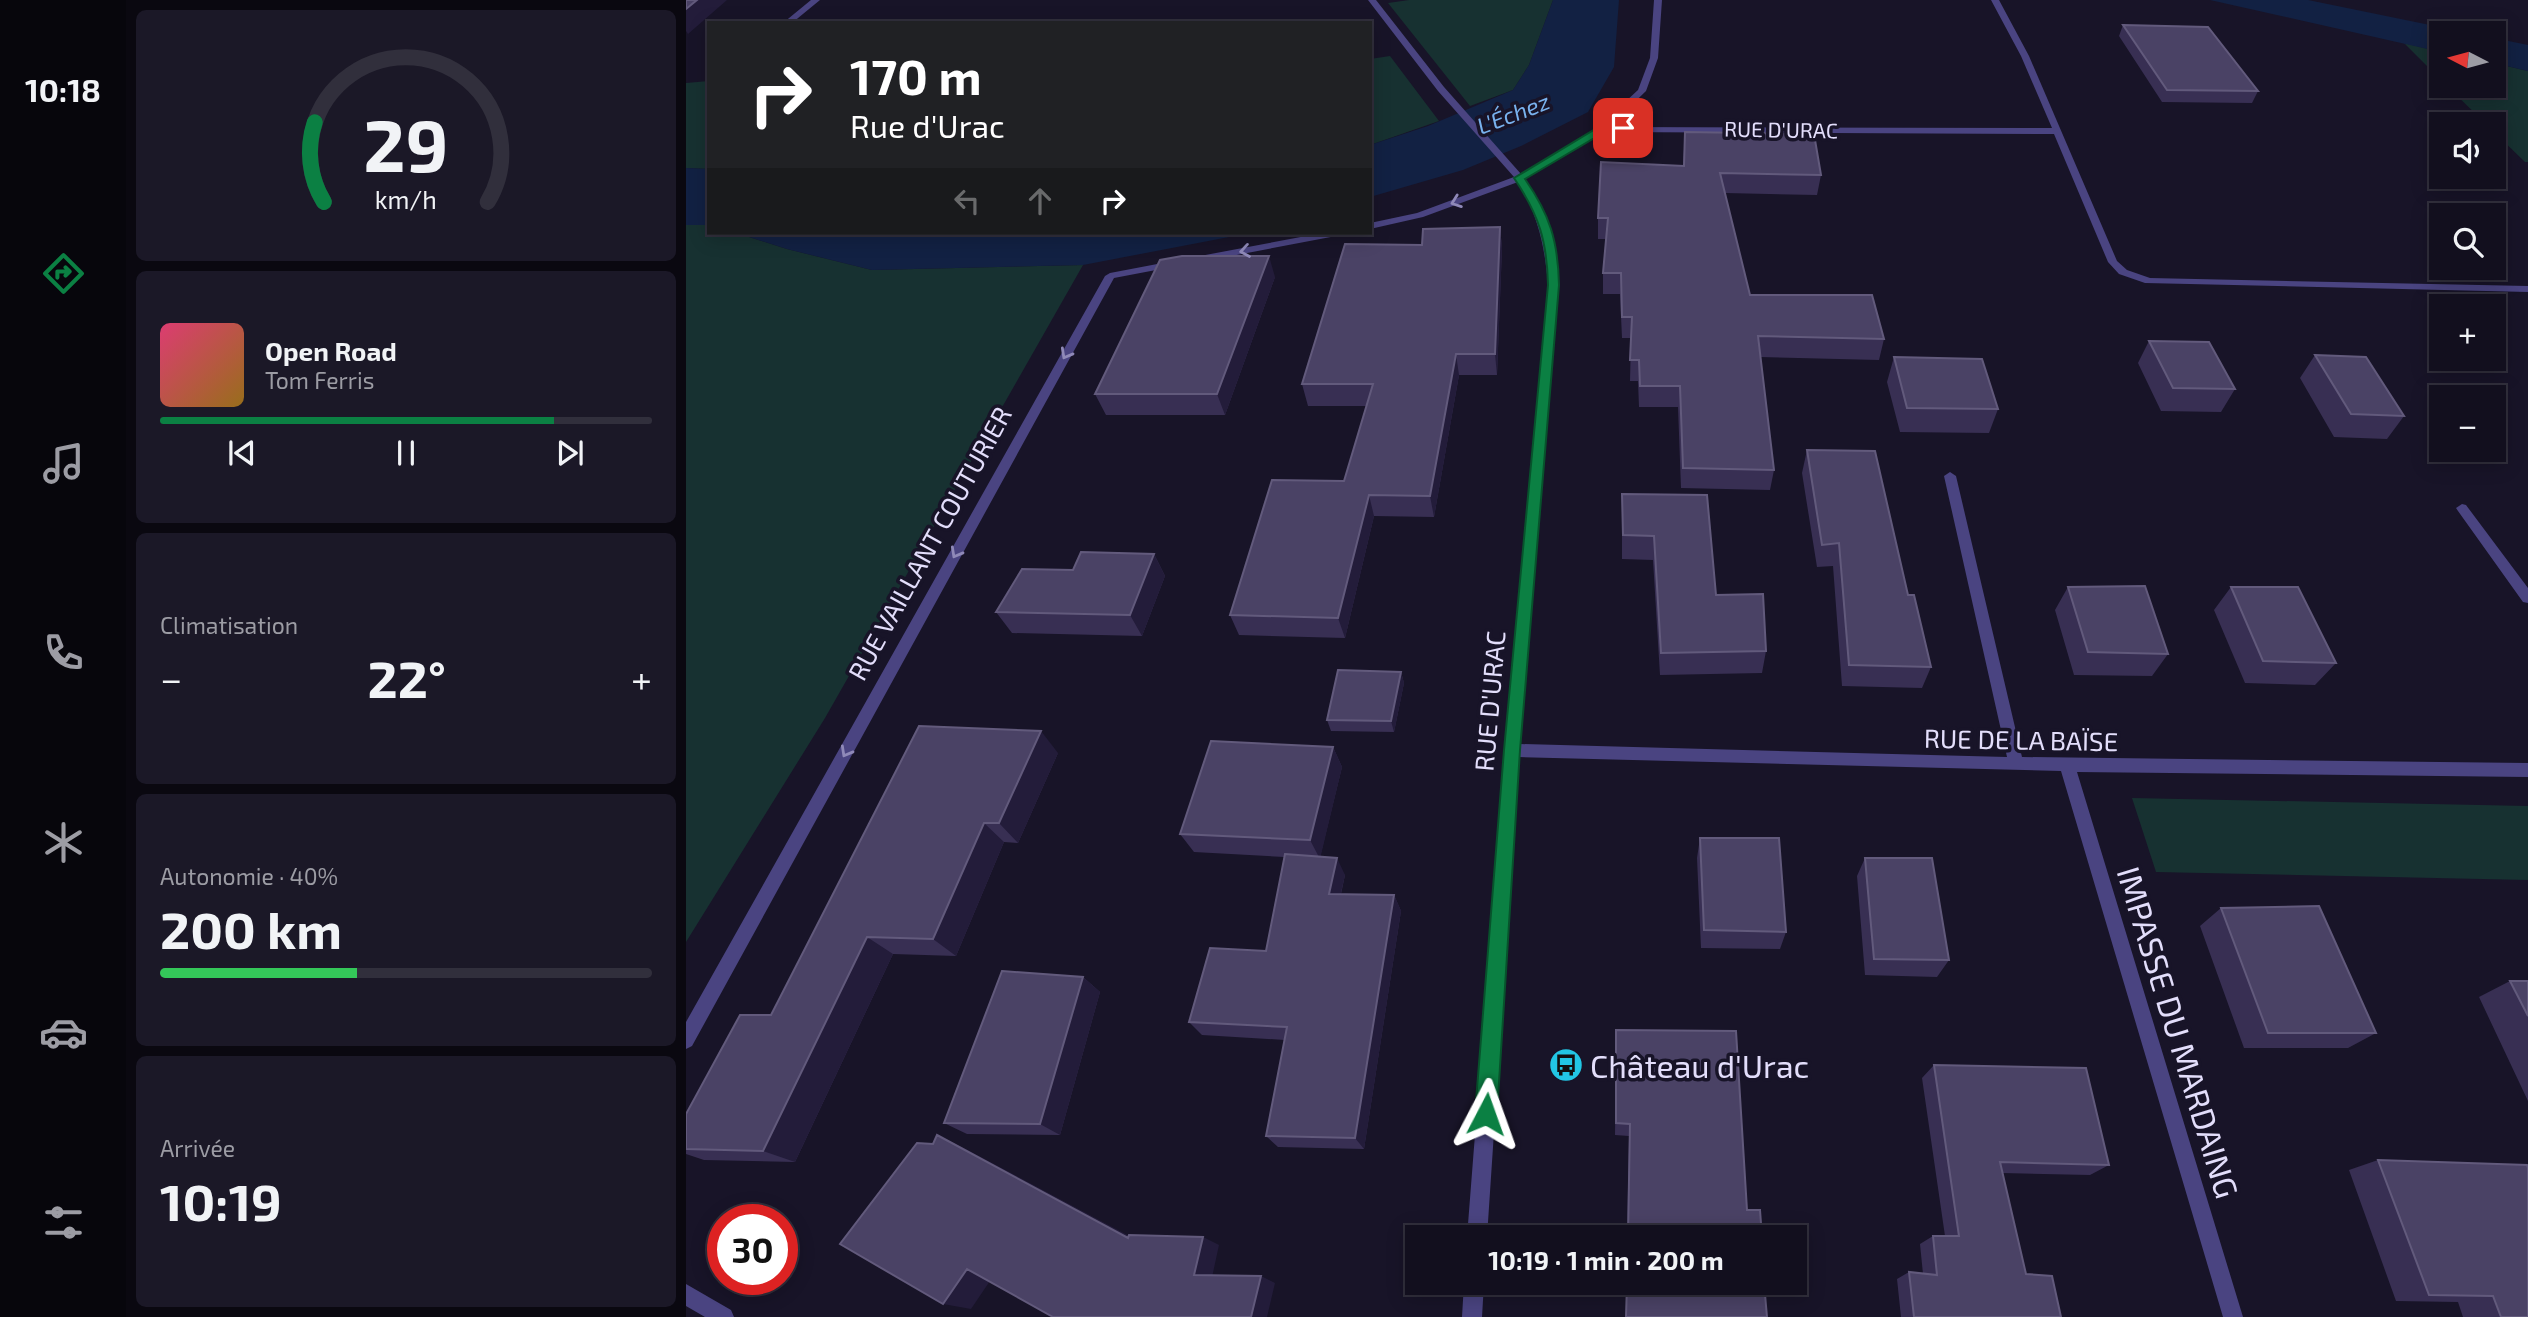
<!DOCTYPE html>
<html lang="fr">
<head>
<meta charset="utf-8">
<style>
	:root { --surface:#120f1e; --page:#1b1827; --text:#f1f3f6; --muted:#9c9ca4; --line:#312f3c; --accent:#0b8043 }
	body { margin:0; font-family:"Exo 2",sans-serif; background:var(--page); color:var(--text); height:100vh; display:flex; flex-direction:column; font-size:26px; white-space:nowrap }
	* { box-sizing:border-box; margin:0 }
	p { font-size:23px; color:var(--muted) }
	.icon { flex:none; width:38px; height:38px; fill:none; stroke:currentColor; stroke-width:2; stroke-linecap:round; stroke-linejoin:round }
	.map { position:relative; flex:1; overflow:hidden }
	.sheet { display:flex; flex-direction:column; gap:10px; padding:10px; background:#0a0810; width:560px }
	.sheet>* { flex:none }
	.banner { position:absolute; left:21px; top:21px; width:665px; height:214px; border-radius:0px; box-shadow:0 4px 18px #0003,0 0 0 2px var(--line); background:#202124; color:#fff; overflow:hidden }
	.needle { width:46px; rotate:276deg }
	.buttons { position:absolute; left:1743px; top:21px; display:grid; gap:14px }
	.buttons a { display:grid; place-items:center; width:77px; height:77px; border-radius:0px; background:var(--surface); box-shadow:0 4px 18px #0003,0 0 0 2px var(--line); font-size:35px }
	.speed { position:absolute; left:21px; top:1204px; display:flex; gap:14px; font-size:35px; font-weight:700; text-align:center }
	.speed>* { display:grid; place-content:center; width:91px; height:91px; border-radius:50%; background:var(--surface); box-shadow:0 4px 18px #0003,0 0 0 2px var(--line); line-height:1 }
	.speed .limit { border:10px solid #d22; background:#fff; color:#111 }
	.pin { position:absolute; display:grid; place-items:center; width:60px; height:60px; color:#fff; margin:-30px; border-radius:14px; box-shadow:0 4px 10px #0006 }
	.me { position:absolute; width:77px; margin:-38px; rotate:4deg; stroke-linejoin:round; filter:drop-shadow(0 0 5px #0008) }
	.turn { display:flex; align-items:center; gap:24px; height:147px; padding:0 28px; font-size:32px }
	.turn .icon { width:91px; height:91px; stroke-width:2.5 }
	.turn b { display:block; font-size:49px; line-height:60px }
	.lanes { display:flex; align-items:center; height:66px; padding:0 28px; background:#0003; justify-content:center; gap:35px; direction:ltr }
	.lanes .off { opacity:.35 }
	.big { font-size:52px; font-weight:700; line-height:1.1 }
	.sheet .card { flex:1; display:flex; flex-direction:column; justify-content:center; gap:10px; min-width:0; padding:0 24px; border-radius:10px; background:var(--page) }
	.sheet .dial { align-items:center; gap:0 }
	.dial svg { height:182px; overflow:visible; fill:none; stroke:var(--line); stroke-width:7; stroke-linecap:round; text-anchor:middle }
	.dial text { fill:var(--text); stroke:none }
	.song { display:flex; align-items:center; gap:21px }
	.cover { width:84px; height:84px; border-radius:10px; background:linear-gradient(135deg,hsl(340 70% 55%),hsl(40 70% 35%)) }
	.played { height:7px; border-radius:4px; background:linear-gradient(90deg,var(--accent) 80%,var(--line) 80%) }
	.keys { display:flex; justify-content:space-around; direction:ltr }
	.heat { display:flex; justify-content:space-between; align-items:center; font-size:38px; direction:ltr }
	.charge { height:10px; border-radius:5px; background:linear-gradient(90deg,#34c759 40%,var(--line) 0) }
	.trip { position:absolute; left:719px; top:1225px; width:402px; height:70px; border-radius:0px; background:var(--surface); box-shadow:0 4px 18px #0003,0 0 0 2px var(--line); font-weight:700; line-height:70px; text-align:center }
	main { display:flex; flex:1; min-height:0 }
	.tab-bar { display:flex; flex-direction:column; width:126px; justify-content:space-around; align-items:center; background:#07060c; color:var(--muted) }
	.tab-bar .icon { width:49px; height:49px }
	.tab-bar .current { color:var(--accent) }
	.tab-bar b { font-size:32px; color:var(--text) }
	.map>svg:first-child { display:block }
</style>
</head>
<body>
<main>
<nav class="tab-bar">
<b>10:18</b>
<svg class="icon current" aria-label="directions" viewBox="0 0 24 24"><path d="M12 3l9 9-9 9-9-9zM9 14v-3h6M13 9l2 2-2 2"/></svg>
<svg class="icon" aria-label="music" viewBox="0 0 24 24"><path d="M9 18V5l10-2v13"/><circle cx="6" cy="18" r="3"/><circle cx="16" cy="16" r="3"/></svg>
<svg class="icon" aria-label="phone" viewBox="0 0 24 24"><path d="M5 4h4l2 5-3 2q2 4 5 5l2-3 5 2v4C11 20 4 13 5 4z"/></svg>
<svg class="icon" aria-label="climate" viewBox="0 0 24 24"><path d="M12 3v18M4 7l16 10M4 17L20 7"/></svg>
<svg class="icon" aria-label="car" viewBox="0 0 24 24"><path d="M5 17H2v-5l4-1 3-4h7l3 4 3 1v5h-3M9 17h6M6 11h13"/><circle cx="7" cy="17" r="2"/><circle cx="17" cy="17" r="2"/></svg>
<svg class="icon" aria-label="filters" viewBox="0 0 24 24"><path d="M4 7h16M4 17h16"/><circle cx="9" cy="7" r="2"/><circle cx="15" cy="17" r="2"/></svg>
</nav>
<section class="sheet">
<div class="card dial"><svg viewBox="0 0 100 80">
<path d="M14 69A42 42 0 1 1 86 69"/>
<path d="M14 69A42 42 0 0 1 10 34" stroke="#0b8043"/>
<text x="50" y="56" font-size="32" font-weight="700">29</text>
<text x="50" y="72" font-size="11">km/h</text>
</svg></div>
<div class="card">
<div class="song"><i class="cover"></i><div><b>Open Road</b><p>Tom Ferris</p></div></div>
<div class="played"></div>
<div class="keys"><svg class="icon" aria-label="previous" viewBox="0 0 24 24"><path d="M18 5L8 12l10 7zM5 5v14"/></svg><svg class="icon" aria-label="pause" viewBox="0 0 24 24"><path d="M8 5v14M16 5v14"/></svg><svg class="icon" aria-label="next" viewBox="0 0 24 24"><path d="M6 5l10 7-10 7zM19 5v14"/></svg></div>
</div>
<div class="card"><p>Climatisation</p>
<div class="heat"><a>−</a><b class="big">22°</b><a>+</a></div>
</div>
<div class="card"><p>Autonomie · 40%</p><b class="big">200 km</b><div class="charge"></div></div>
<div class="card"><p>Arrivée</p><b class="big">10:19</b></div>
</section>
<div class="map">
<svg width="1842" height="1317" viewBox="0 0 1842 1317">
	<rect width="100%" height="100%" fill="#181428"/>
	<path fill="#173131" d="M 723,0 L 867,0 L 843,65 L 827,90 L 784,106 L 702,3 Z
		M 1718,43 L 1755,52 L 1755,80 Z
		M 704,56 L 753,121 L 684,145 L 684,59 Z
		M 1808,63 L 1842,71 L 1842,162 L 1839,162 L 1808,132 L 1808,124 L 1800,124 L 1761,86 L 1808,86 Z
		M 23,81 L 23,169 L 0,168 L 0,83 Z
		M 0,225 L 23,225 L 23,233 L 51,233 L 101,249 L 186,270 L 397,265 L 139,718 L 0,942 Z
		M 1446,798 L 1842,806 L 1842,880 L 1470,872 Z"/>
	<path fill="#122143" d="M 867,0 L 933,0 L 928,67 L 902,112 L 835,146 L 777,170 L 684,197 L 684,145 L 742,126 L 827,90 L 843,65 Z
		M 1524,0 L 1622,0 L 1783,33 L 1755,33 L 1755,52 Z
		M 1808,38 L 1842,45 L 1842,71 L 1808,63 Z
		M 0,168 L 23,169 L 23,225 L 0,225 Z
		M 51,233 L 564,233 L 397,265 L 186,270 L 101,249 Z"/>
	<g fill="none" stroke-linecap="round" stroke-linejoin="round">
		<path fill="#4a4481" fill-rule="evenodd" d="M 968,0 L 976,0 L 972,58 L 960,91 L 923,127 L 1366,128 L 1335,56 L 1305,0 L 1313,0 L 1343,56 L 1431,261 L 1441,270 L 1464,278 L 1842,286 L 1842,292 L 1459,283 L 1433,274 L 1422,262 L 1368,134 L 911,132 L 911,128 L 952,90 L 964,58 Z"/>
		<path fill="#4a4481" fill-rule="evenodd" d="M 125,0 L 134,0 L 106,23 L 97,23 Z
			M 682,0 L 690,0 L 758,87 L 835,174 L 911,128 L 918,130 L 839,179 C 861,212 869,246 872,285 L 834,744 L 1321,757 L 1258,476 L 1264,472 L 1270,476 L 1336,757 L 1842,763 L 1842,777 L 1391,772 L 1557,1317 L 1537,1317 L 1375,771 L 833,757 L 801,1237 L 781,1237 L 819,750 L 862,285 C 859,247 852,215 832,182 L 737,217 L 684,229 L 684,223 L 731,213 L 828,177 L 752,91 Z
			M 636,233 L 655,233 L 650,236 L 514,262 L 509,259 L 514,256 Z
			M 487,261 L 492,264 L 491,266 L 428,278 L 6,1046 L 0,1049 L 0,1022 L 419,276 L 424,273 Z
			M 1776,504 L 1780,505 L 1842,588 L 1842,603 L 1837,602 L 1772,511 L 1770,508 Z
			M 778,1283 L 798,1283 L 796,1317 L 776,1317 Z
			M 0,1284 L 45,1310 L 48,1317 L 19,1317 L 0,1306 Z"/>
	</g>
	<path fill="#382f53" d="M 1437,25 L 1572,91 L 1566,103 L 1476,102 L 1433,36 Z
		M 999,132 L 1135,175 L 1131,195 L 1039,193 L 1064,295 L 1198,339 L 1193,360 L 1074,357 L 1088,470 L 1084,490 L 995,488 L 992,407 L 953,407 L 952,381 L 944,381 L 945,338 L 936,338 L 934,294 L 917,294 L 917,273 L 920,239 L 912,239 L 912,218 L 997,166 Z
		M 814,227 L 816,248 L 811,375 L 773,375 L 748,517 L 688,516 L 659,638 L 553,635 L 544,615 L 658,481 L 680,406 L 622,406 L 616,384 L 736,245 Z
		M 589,277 L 539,415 L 420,415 L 409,394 Z
		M 1463,341 L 1549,389 L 1535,412 L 1475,411 L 1452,363 Z
		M 1629,355 L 1718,416 L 1701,439 L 1648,437 L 1614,378 Z
		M 1208,357 L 1312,409 L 1303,433 L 1214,432 L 1201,382 Z
		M 1121,450 L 1222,595 L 1245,667 L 1236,688 L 1156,686 L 1147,566 L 1131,567 L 1116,473 Z
		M 936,494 L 1030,595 L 1080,651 L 1076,673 L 974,675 L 967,560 L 936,559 Z
		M 468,554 L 479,576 L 456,636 L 326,633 L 310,612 L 387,570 Z
		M 1382,587 L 1482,654 L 1466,676 L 1388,675 L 1369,610 Z
		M 1545,587 L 1650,663 L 1629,685 L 1559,683 L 1528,610 Z
		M 715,672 L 718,683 L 708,732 L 645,731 L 641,720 Z
		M 647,747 L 656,767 L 634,857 L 659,875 L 655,894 L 708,895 L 715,911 L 678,1149 L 592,1147 L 580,1136 L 599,1040 L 516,1035 L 503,1022 L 580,951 L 598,857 L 508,852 L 494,834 Z
		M 372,753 L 332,843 L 318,842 L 270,956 L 207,954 L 109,1162 L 18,1160 L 0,1154 L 0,1114 L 85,1015 Z
		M 1014,838 L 1100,932 L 1094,949 L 1015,948 L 1011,858 Z
		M 1179,858 L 1263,960 L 1251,977 L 1179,975 L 1171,876 Z
		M 1535,908 L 1690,1033 L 1662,1048 L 1558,1048 L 1514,926 Z
		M 397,977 L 414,992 L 374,1135 L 281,1134 L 258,1123 Z
		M 1824,981 L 1842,981 L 1842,1101 L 1793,997 Z
		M 930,1030 L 1061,1210 L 1076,1237 L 941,1237 L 943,1136 L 929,1135 Z
		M 1248,1065 L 1423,1165 L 1404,1175 L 1316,1173 L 1340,1274 L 1375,1317 L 1215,1317 L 1211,1279 L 1223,1272 L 1237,1274 L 1234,1244 L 1247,1236 L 1259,1236 L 1236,1078 Z
		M 1692,1160 L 1842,1317 L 1777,1317 L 1772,1302 L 1710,1301 L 1663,1170 Z"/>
	<path fill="#231c3a" d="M 11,0 L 41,0 L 2,34 L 0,31 L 0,9 Z
		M 814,227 L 816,248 L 811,375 L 809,354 Z
		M 583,256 L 589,277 L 539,415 L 531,394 Z
		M 770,354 L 773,375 L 748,517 L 744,496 Z
		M 683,495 L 688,516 L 659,638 L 652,618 Z
		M 468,554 L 479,576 L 456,636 L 444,615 Z
		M 715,672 L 718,683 L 708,732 L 705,721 Z
		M 355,731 L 372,753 L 332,843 L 313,823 Z
		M 647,747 L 656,767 L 634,859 L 624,840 Z
		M 298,823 L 318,842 L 270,956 L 247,939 Z
		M 651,858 L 659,875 L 651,910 L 643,894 Z
		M 708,895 L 715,911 L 678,1149 L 669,1138 Z
		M 181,937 L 207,954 L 109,1162 L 77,1151 Z
		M 397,977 L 414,992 L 374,1135 L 354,1124 Z
		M 251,1135 L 276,1147 L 462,1246 L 442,1238 Z
		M 517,1237 L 533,1245 L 525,1282 L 508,1275 Z
		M 281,1269 L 308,1275 L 285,1309 L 257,1304 Z
		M 575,1276 L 589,1283 L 581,1317 L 565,1317 Z"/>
	<path fill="#4a4265" stroke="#625a7c" stroke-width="2" d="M 0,0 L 11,0 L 0,9 Z
		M 1437,25 L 1522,27 L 1572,91 L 1481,90 Z
		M 999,132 L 1128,134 L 1135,175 L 1034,173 L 1064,295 L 1186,295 L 1198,339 L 1072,336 L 1088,470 L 997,468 L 994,386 L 954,386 L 953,360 L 944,360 L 946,317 L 936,317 L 935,273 L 917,273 L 922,218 L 912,218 L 915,162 L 998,166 Z
		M 814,227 L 809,354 L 770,354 L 744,496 L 683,495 L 652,618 L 544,615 L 586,480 L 658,481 L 687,384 L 616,384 L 659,244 L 736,245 L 737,229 Z
		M 496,256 L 583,256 L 531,394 L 409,394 L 474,260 Z
		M 1463,341 L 1523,342 L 1549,389 L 1487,388 Z
		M 1629,355 L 1680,357 L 1718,416 L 1665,414 Z
		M 1208,357 L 1296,359 L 1312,409 L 1221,408 Z
		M 1121,450 L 1189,451 L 1222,595 L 1228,595 L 1245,667 L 1163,665 L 1153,543 L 1136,545 Z
		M 936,494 L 1021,495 L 1030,595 L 1077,594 L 1080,651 L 975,653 L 968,536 L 937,535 Z
		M 395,552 L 468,554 L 444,615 L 310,612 L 336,569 L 387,570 Z
		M 1459,586 L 1482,654 L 1402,652 L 1382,587 Z
		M 1545,587 L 1612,587 L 1650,663 L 1577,661 Z
		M 652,670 L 715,672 L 705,721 L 641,720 Z
		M 233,726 L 355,731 L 313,823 L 298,823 L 247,939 L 181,937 L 77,1151 L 0,1149 L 0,1114 L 54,1015 L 85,1015 Z
		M 525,741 L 647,747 L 624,840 L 494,834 Z
		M 1014,838 L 1093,838 L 1100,932 L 1018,930 Z
		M 599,854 L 651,858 L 643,894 L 708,895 L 669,1138 L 580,1136 L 601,1027 L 503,1022 L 524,948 L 580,951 Z
		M 1179,858 L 1246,858 L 1263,960 L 1188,959 Z
		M 1633,906 L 1690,1033 L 1582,1033 L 1535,908 Z
		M 316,971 L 397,977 L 354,1124 L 258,1123 Z
		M 1824,981 L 1842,981 L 1842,1016 Z
		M 930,1030 L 1050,1031 L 1061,1210 L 1074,1210 L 1076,1237 L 942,1237 L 944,1124 L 930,1123 Z
		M 1248,1065 L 1400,1068 L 1423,1165 L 1314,1162 L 1340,1274 L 1366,1276 L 1375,1317 L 1228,1317 L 1223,1272 L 1251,1275 L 1247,1236 L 1273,1236 Z
		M 251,1135 L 442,1238 L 443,1235 L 517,1237 L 508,1275 L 575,1276 L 565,1317 L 367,1317 L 281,1269 L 257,1304 L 154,1244 L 231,1143 L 247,1144 Z
		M 1692,1160 L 1841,1165 L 1842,1168 L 1842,1317 L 1815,1317 L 1807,1296 L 1743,1295 Z
		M 941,1283 L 1078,1283 L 1081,1317 L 940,1317 Z"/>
	<defs><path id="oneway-chevron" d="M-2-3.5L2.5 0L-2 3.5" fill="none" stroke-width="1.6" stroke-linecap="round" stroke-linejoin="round" transform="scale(1.75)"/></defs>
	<g stroke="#8f89b8">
		<use href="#oneway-chevron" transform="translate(770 202) rotate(160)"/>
		<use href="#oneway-chevron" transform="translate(559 251) rotate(170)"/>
		<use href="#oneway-chevron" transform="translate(380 354) rotate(119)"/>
		<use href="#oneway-chevron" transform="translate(270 553) rotate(119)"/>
		<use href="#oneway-chevron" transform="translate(160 752) rotate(119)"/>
	</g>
	<path fill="#0b8043" stroke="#07532c" stroke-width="2" d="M 937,125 L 942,128 L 941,130 L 917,133 L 839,179 C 864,215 872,241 873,285 L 834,750 L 811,1114 L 807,1121 L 800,1124 L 792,1121 L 789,1114 L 818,750 L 862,285 C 861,241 853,215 828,178 L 911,128 Z"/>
	<defs>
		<g id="bus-disc" transform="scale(1.75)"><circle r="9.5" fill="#22c6e4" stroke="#181428"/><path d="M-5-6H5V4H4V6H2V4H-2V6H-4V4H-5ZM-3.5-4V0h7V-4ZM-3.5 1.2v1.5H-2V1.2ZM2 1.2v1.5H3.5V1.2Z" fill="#111"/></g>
	</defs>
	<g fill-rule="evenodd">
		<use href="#bus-disc" x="880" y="1065"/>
	</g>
	<g text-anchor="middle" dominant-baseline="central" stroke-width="7" stroke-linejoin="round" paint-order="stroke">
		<g font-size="21" fill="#e3defb" stroke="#181428">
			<text transform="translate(1095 129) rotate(1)">RUE D'URAC</text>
		</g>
		<g font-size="23" font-style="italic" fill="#79b2ee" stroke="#181428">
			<text transform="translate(827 113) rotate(-21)">L'Échez</text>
		</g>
		<g font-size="26" fill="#e3defb" stroke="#181428">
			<text transform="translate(243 543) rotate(-61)">RUE VAILLANT COUTURIER</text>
			<text transform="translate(803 701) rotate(-85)">RUE D'URAC</text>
			<text transform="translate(1335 739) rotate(1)">RUE DE LA BAÏSE</text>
		</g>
		<g font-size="32" fill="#e3defb" stroke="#181428">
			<text transform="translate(1493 1032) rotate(73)">IMPASSE DU MARDAING</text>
		</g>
		<g font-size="32" fill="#e3defb" stroke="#181428" text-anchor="start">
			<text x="904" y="1065">Château d'Urac</text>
		</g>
	</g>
</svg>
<div class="buttons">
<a><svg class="needle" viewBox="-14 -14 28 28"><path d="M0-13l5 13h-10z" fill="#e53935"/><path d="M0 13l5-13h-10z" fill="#9c9ca4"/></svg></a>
<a><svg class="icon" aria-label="sound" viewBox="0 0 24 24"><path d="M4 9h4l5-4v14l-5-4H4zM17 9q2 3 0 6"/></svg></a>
<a><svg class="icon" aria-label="search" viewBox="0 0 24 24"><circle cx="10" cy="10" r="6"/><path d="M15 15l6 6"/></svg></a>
<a>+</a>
<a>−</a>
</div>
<div class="speed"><div class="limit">30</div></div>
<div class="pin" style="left:937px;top:128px;background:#d93025"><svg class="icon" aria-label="arrive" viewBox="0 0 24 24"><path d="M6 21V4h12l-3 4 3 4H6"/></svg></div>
<svg class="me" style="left:800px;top:1114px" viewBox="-20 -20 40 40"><path d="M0-17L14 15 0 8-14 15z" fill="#0b8043" stroke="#fff" stroke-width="4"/></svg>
<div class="trip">10:19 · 1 min · 200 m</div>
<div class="banner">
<div class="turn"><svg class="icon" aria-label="right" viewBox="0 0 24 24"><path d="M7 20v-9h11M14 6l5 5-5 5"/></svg><div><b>170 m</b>Rue d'Urac</div></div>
<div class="lanes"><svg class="icon off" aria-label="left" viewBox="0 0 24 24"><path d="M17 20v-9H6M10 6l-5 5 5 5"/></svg><svg class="icon off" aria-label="ahead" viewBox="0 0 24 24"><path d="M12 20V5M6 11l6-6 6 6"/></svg><svg class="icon" aria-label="right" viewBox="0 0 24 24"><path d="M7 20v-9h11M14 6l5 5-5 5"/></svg></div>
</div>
</div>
</main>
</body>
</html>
